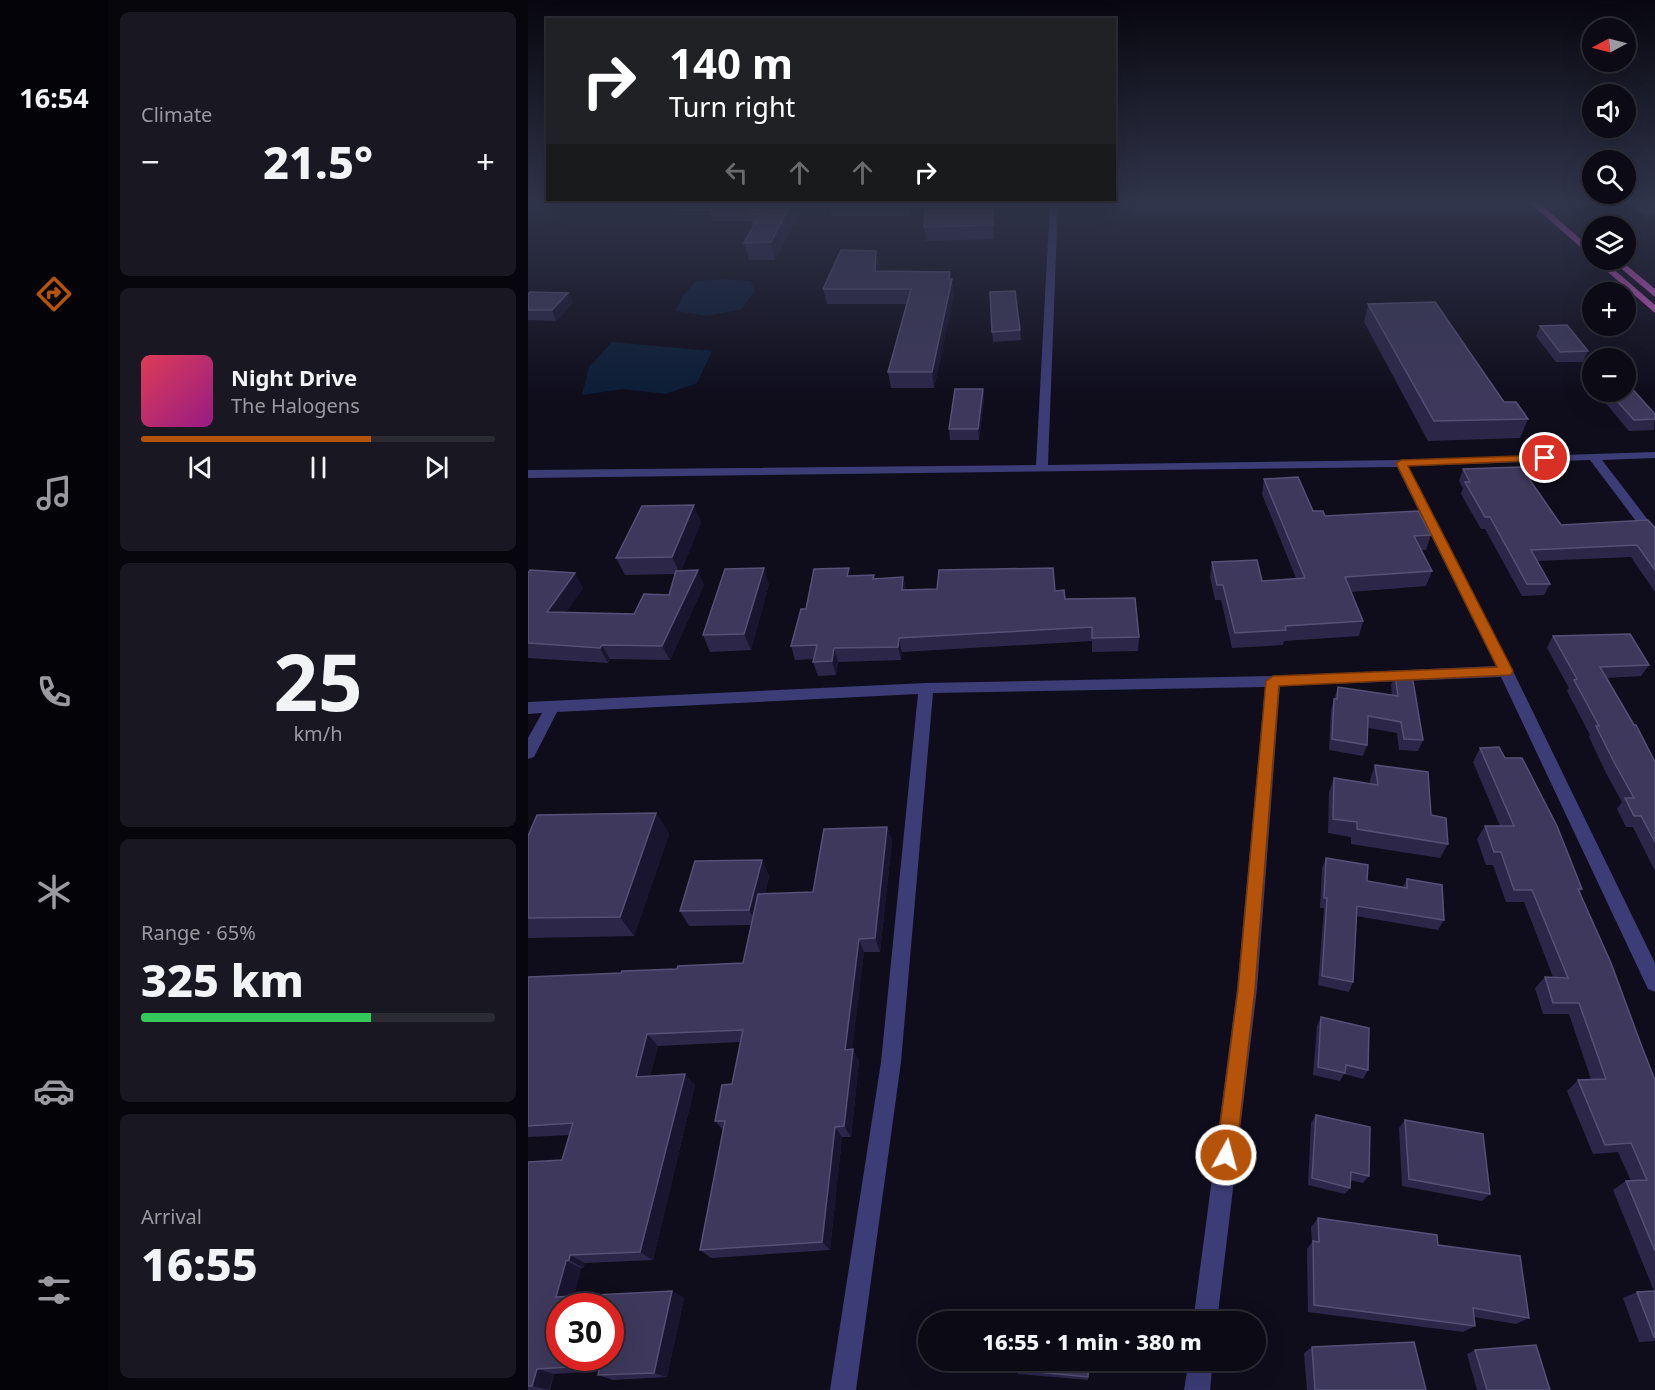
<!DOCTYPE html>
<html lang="en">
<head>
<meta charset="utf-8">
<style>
	:root { --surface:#0b0a15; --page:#191822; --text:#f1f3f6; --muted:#9a9aa0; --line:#2b2b34; --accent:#b45309 }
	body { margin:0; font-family:"Noto Sans",sans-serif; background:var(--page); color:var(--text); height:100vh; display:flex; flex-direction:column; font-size:22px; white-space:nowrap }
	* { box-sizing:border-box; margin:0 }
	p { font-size:20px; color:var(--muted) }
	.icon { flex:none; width:33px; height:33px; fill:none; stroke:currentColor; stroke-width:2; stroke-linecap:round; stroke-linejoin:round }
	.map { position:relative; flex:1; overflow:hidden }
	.details { display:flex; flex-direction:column; gap:12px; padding:12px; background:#06060c; width:420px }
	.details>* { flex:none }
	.top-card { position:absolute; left:18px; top:18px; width:570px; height:183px; border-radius:0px; box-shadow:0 6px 24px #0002,0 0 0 2px var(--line); background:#202124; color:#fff; overflow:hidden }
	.needle { width:39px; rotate:263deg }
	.controls { position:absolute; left:1054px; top:18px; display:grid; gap:12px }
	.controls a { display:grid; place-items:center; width:54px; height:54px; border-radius:50%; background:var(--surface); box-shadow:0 6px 24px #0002,0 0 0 2px var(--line); font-size:30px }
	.speed { position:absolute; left:18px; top:1293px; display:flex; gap:12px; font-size:30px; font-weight:700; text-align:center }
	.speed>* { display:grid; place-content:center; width:78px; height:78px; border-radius:50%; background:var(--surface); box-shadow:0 6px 24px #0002,0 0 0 2px var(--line); line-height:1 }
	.speed .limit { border:9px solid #d22; background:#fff; color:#111 }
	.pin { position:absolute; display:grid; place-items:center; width:51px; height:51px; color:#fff; margin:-26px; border:3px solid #fff; border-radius:50%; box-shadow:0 2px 6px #0007 }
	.me { position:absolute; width:66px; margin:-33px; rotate:7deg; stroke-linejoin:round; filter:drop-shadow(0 0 4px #0008) }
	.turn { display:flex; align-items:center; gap:21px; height:126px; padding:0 24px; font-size:27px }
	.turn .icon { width:78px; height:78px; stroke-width:2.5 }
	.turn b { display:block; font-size:42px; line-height:51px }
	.lanes { display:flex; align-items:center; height:57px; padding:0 24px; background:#0003; justify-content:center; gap:30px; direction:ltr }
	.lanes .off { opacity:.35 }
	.big { font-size:45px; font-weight:800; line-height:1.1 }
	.details .card { flex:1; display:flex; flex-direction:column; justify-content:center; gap:9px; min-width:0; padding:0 21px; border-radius:9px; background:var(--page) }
	.details .dial { align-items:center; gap:0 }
	.dial b { font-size:78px; line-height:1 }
	.song { display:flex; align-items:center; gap:18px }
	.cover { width:72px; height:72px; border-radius:9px; background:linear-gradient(135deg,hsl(350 70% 55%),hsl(310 70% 35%)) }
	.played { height:6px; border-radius:3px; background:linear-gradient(90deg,var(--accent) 65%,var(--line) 65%) }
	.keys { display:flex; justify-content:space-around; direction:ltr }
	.heat { display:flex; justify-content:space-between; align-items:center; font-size:33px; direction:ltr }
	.charge { height:9px; border-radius:4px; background:linear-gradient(90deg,#34c759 65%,var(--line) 0) }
	.trip { position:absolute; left:390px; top:1311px; width:348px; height:60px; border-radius:30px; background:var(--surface); box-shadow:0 6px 24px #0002,0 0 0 2px var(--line); font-weight:800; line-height:60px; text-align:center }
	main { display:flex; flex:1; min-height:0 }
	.tabs { display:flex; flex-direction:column; width:108px; justify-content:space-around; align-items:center; background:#040408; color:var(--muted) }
	.tabs .icon { width:42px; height:42px }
	.tabs .selected { color:var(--accent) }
	.tabs b { font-size:27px; color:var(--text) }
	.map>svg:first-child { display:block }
</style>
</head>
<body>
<main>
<nav class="tabs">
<b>16:54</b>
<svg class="icon selected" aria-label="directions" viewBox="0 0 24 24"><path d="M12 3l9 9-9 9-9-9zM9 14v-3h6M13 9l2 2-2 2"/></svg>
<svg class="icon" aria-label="music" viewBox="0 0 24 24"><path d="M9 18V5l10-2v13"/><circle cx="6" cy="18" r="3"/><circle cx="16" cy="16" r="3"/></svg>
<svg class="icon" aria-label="phone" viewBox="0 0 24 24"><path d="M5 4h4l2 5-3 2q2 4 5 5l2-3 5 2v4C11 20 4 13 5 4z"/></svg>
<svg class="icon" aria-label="climate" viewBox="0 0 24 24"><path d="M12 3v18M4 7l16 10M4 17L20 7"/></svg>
<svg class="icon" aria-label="car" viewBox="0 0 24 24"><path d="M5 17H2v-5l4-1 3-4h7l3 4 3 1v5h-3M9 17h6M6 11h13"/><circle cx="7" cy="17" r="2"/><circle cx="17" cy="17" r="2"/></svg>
<svg class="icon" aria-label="filters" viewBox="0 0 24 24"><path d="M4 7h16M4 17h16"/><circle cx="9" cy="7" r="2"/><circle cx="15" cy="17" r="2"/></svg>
</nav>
<section class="details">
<div class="card"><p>Climate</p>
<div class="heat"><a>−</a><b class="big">21.5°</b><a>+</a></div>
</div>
<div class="card">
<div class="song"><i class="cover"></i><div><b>Night Drive</b><p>The Halogens</p></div></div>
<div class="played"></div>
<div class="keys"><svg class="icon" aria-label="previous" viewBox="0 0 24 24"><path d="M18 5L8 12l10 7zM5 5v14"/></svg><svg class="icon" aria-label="pause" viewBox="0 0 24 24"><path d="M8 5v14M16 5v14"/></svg><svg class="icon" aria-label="next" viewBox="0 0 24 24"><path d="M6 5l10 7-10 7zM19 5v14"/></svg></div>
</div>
<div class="card dial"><b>25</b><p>km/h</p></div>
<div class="card"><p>Range · 65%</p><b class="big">325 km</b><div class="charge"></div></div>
<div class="card"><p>Arrival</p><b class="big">16:55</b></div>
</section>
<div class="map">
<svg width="1127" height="1390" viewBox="0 0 1127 1390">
	<rect width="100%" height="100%" fill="#0f0d1c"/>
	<path fill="#0c1d36" d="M 197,279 L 222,281 L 227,290 L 214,309 L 180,316 L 147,311 L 155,296 L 168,281 Z
		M 84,342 L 184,351 L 169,383 L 138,394 L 95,389 L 54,395 L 61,367 Z"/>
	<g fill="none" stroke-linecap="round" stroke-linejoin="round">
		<path fill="#3c3c77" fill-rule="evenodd" d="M 522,202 L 530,202 L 520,465 L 873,460 L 1127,452 L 1127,458 L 1074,460 L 1127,529 L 1127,542 L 1123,541 L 1062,460 L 880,466 L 985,671 L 1127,963 L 1127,992 L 1120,989 L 973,677 L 752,686 L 729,989 L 689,1322 L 665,1322 L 709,989 L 737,687 L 405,693 L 373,1062 L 328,1390 L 302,1390 L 353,1062 L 390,694 L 29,712 L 6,757 L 0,759 L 0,738 L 14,713 L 0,714 L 0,702 L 398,683 L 745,676 L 968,666 L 869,467 L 0,478 L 0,470 L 508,465 Z
			M 1049,202 L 1127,202 L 1127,204 L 1053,204 Z
			M 661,1360 L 685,1360 L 682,1390 L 656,1390 Z"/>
		<path fill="#d258ca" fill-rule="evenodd" d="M 1001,202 L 1010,202 L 1065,250 L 1065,258 Z
			M 1066,260 L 1075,260 L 1127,305 L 1127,313 Z
			M 1083,260 L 1092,260 L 1127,289 L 1127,297 Z"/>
	</g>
	<path fill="#2c2749" d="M 144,202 L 269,202 L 272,212 L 247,260 L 221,260 L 216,243 L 225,227 L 223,221 L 185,221 L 182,211 L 147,211 Z
		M 302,202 L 383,202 L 382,216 L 304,216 L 301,204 Z
		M 465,202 L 466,239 L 398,241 L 396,227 Z
		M 1109,202 L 1127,202 L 1127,215 L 1109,213 L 1107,206 Z
		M 351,265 L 350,271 L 422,272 L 426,294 L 406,388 L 363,388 L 360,372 L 379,304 L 299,304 L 295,289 Z
		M 40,293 L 45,303 L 28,321 L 0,320 L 0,294 Z
		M 840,304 L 1000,419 L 992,438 L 900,441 L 836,322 Z
		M 1012,326 L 1060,351 L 1055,362 L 1028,362 L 1008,336 Z
		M 492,330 L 493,340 L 465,342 L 464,332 Z
		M 455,389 L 456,399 L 451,440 L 422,440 L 421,429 Z
		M 1071,392 L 1098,392 L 1127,414 L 1126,430 L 1101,431 L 1070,394 Z
		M 935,469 L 1033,525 L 1127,528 L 1127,592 L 1103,557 L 1009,561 L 1022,584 L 1016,595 L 994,596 L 957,529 L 953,529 L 933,494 L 935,488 L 931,481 Z
		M 736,479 L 785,511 L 797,516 L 903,535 L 898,550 L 893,550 L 904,571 L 898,586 L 823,592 L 835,621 L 831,636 L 756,641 L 755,645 L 704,648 L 693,600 L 687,600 L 682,577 L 684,562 L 734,581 L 768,578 L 734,494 Z
		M 173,522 L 153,571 L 176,585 L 142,660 L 82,659 L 80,663 L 0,658 L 0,573 L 55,588 L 38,612 L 106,614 L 141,595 L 147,574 L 97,575 L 88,558 Z
		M 323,576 L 347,579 L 375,577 L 378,590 L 527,591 L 537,599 L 611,637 L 610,651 L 564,652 L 564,641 L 374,652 L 373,660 L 310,662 L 308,675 L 290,676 L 285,662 L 286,659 L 267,660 L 263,646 L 278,609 Z
		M 241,584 L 223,650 L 182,652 L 175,635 Z
		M 1025,636 L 1121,665 L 1113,676 L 1078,678 L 1127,762 L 1127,871 L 1105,827 L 1098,827 L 1089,809 L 1094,802 L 1078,773 L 1061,737 L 1062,735 L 1039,691 L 1041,688 L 1019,648 Z
		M 867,674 L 895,740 L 890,751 L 871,750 L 869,733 L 840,728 L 839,745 L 835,756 L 801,750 L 803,710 L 810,687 L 864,695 L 863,685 Z
		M 952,748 L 977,758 L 1054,889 L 1052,893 L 1127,1080 L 1127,1341 L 1111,1342 L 1095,1298 L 1109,1292 L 1126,1291 L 1085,1190 L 1098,1181 L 1103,1181 L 1090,1152 L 1065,1154 L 1039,1091 L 1050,1080 L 1063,1079 L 1041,1014 L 1015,1014 L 1007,988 L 1017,977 L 1025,977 L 996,902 L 978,902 L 965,865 L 958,865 L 949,839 L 957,826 L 972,826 L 945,762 Z
		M 847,765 L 903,815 L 920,844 L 912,858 L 823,844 L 823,837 L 800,833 L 801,792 L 806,778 L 842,784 L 842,780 Z
		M 128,813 L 141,834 L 106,936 L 0,938 L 0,836 Z
		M 359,827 L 364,841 L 352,952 L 336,952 L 324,1049 L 331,1061 L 323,1137 L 314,1137 L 302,1250 L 183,1258 L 172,1250 L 195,1130 L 187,1121 L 204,1084 L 212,1042 L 130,1046 L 122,1076 L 167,1085 L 125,1260 L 57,1263 L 55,1268 L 53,1268 L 46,1296 L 144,1291 L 156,1298 L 139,1377 L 85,1380 L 70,1375 L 71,1371 L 26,1374 L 22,1390 L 0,1390 L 0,1162 L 34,1160 L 42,1135 L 0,1137 L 0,977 L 93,973 L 215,963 L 223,925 L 161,926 L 152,911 L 234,860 L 241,876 L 237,894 L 285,892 Z
		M 798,858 L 839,881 L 875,887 L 879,879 L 916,920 L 910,930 L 828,916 L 825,982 L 821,992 L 790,985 L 796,908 L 792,908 L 794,868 Z
		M 793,1017 L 840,1070 L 835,1079 L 816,1074 L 812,1081 L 785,1075 L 789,1026 Z
		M 788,1115 L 841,1176 L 835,1183 L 822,1180 L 822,1188 L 817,1194 L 780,1185 L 783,1123 Z
		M 877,1120 L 962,1194 L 954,1201 L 874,1186 L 871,1128 Z
		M 790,1218 L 910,1245 L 1001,1318 L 988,1324 L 946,1317 L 947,1326 L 935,1332 L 780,1312 L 779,1249 L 784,1242 L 783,1227 Z
		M 784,1347 L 898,1390 L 779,1390 L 776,1353 Z
		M 947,1350 L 1022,1390 L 949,1390 L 939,1354 Z
		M 561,1360 L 560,1380 L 490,1374 L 488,1370 Z"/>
	<path fill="#19152f" d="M 260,202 L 269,202 L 272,212 L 247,260 L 243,242 Z
		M 380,202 L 383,202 L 382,216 L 380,203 Z
		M 348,251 L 351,265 L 349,286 L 347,271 Z
		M 422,272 L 426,294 L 406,388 L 404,372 Z
		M 40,293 L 45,303 L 28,321 L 24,310 Z
		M 455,389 L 456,399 L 451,440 L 450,429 Z
		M 166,505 L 173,522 L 152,574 L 144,557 Z
		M 236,568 L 241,584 L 223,650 L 216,634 Z
		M 170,570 L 176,585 L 142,660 L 134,646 Z
		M 47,573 L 55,588 L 27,627 L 19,612 Z
		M 375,577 L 378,591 L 374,590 Z
		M 371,638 L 374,652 L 373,660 L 370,647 Z
		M 74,645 L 82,659 L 80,663 L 72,648 Z
		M 306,648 L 310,662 L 308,675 L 304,661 Z
		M 128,813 L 141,834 L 106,936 L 92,917 Z
		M 359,827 L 364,841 L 352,952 L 347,938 Z
		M 234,860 L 241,876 L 229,925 L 221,910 Z
		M 331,939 L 336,952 L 323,1061 L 317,1050 Z
		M 119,1034 L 130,1046 L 119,1089 L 108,1077 Z
		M 325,1049 L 331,1061 L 323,1137 L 316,1126 Z
		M 157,1074 L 167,1085 L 125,1260 L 112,1252 Z
		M 307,1127 L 314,1137 L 302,1250 L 294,1242 Z
		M 42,1255 L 57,1263 L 55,1268 L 41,1260 Z
		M 38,1261 L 53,1268 L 44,1304 L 28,1297 Z
		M 144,1291 L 156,1298 L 139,1377 L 126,1373 Z
		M 9,1369 L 26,1374 L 21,1390 L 4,1386 Z"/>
	<path fill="#3e395c" stroke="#555075" stroke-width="1.5" fill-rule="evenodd" d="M 183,202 L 264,202 L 243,242 L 216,243 L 232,214 L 221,214 L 224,203 L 180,204 Z
		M 302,202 L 380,202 L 380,203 L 301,204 Z
		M 465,202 L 465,225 L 396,227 L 398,204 Z
		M 1112,202 L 1127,202 L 1127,206 L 1113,204 Z
		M 313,250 L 348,251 L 347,271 L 422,272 L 421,279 L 424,279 L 404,372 L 360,372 L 383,289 L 295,289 Z
		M 487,291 L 492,330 L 464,332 L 462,292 Z
		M 2,292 L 40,293 L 24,310 L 0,310 L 0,294 Z
		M 907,302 L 976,402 L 988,402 L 1000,419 L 906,421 L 840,304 Z
		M 1039,325 L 1060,351 L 1032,352 L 1012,326 Z
		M 1098,383 L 1099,383 L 1127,414 L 1127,419 L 1106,420 L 1081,392 L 1098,392 Z
		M 427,389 L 455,389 L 450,429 L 421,429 Z
		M 993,467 L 1033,525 L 1120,520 L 1127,528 L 1127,570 L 1109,545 L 1003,550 L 1022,584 L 999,584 L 962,517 L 957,517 L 937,482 L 942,482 L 935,469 Z
		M 770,477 L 785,511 L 795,511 L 797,516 L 890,511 L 903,535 L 886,536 L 904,571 L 817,577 L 835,621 L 757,626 L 758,630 L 707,633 L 695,585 L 689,585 L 684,562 L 729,560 L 734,581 L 777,578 L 736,479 Z
		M 166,505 L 144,557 L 88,558 L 114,506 Z
		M 236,568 L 216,634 L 175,635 L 197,569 Z
		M 321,568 L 319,576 L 346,575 L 345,579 L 375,577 L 374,590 L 409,589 L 411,570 L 525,568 L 527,591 L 536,590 L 537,599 L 607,598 L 611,637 L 564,638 L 564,627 L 371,638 L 370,647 L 306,648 L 304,661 L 285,662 L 289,645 L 263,646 L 273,609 L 278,609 L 286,569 Z
		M 2,570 L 47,573 L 19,612 L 106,614 L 116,594 L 141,595 L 148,571 L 170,570 L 134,646 L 74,645 L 72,648 L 0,643 L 0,573 Z
		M 1102,634 L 1121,665 L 1072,667 L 1106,725 L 1108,725 L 1127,762 L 1127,842 L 1113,816 L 1106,816 L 1097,798 L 1106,798 L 1086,762 L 1068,726 L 1071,726 L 1046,680 L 1049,679 L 1025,636 Z
		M 867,674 L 884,675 L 895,740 L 876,739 L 873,722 L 840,716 L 839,745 L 804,739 L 806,699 L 809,699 L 810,687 L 870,696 Z
		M 971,747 L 977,758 L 994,758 L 1029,826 L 1054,889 L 1050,889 L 1083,963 L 1114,1047 L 1127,1080 L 1127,1251 L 1098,1181 L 1119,1180 L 1103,1143 L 1077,1145 L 1050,1080 L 1078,1079 L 1051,1003 L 1025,1003 L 1017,977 L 1040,978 L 1004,890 L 986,890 L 973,852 L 966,852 L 957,826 L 986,826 L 952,748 Z
		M 847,765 L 900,772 L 903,815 L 918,818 L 920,844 L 829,829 L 829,822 L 805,819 L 806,778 L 850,785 Z
		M 128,813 L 92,917 L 0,918 L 0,836 L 9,815 Z
		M 359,827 L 347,938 L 331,939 L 317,1050 L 325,1049 L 316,1126 L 307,1127 L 294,1242 L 172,1250 L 197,1121 L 187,1121 L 194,1085 L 204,1084 L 215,1030 L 119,1034 L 108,1077 L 157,1074 L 112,1252 L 42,1255 L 41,1260 L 38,1261 L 28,1297 L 144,1291 L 126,1373 L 70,1375 L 72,1365 L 9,1369 L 4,1386 L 0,1386 L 0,1162 L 34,1160 L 45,1123 L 0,1126 L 0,977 L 93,973 L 94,971 L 149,969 L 150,966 L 215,963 L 230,894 L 285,892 L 296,829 ZM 32,1306 L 82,1306 L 82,1358 L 32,1358 Z
		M 798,858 L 840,865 L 839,881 L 879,888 L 879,879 L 914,885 L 916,920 L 829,906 L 825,982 L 794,976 L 799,898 L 796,898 Z
		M 234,860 L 221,910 L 152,911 L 167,861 Z
		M 793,1017 L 841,1028 L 840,1070 L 818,1065 L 817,1073 L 790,1067 Z
		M 788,1115 L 842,1127 L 841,1176 L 823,1172 L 822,1188 L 784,1178 Z
		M 877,1120 L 955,1134 L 962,1194 L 881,1179 Z
		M 790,1218 L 909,1235 L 910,1245 L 992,1256 L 1001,1318 L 945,1308 L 947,1326 L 786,1305 L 785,1241 L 791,1242 Z
		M 1127,1291 L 1127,1337 L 1126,1337 L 1109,1292 Z
		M 886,1342 L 898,1390 L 787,1390 L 784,1347 Z
		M 1008,1345 L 1022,1390 L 959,1390 L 947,1350 Z
		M 489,1360 L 561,1360 L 560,1377 L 488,1370 Z"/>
	<linearGradient id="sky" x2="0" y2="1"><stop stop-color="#08070f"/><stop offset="0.51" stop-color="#31354b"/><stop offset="1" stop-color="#31354b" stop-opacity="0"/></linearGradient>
	<rect width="1127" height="396" fill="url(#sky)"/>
	<path fill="#b45309" stroke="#753606" stroke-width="1.5" d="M 1017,455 L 1021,456 L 1021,460 L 880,466 L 985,671 L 983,675 L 751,686 L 727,989 L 708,1155 L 705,1162 L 698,1165 L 691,1162 L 688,1155 L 710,989 L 738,681 L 745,676 L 969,667 L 868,463 L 873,460 Z"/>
</svg>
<div class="controls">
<a><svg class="needle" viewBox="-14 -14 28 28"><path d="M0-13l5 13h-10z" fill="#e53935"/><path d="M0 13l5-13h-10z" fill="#9a9aa0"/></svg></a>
<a><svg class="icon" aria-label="sound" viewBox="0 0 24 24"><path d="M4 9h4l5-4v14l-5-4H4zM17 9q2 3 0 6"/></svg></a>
<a><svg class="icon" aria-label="search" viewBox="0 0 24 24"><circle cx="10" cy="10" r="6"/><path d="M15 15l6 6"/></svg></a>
<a><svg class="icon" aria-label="layers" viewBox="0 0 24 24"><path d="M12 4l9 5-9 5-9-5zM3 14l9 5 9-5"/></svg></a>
<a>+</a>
<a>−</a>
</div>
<div class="speed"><div class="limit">30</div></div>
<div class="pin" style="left:1017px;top:458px;background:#d93025"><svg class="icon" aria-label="arrive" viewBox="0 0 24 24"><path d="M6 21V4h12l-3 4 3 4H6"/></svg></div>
<svg class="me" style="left:698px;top:1155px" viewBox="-20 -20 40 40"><circle r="17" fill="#b45309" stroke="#fff" stroke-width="3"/><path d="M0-11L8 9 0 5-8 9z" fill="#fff"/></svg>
<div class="trip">16:55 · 1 min · 380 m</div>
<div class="top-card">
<div class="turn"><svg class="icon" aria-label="right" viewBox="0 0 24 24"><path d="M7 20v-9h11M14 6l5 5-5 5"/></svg><div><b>140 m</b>Turn right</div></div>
<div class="lanes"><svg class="icon off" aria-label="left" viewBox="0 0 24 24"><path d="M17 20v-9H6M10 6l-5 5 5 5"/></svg><svg class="icon off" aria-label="ahead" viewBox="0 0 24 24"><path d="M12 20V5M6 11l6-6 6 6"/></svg><svg class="icon off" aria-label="ahead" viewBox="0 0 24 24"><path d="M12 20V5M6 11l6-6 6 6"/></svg><svg class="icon" aria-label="right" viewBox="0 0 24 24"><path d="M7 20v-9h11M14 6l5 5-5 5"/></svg></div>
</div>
</div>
</main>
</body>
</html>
